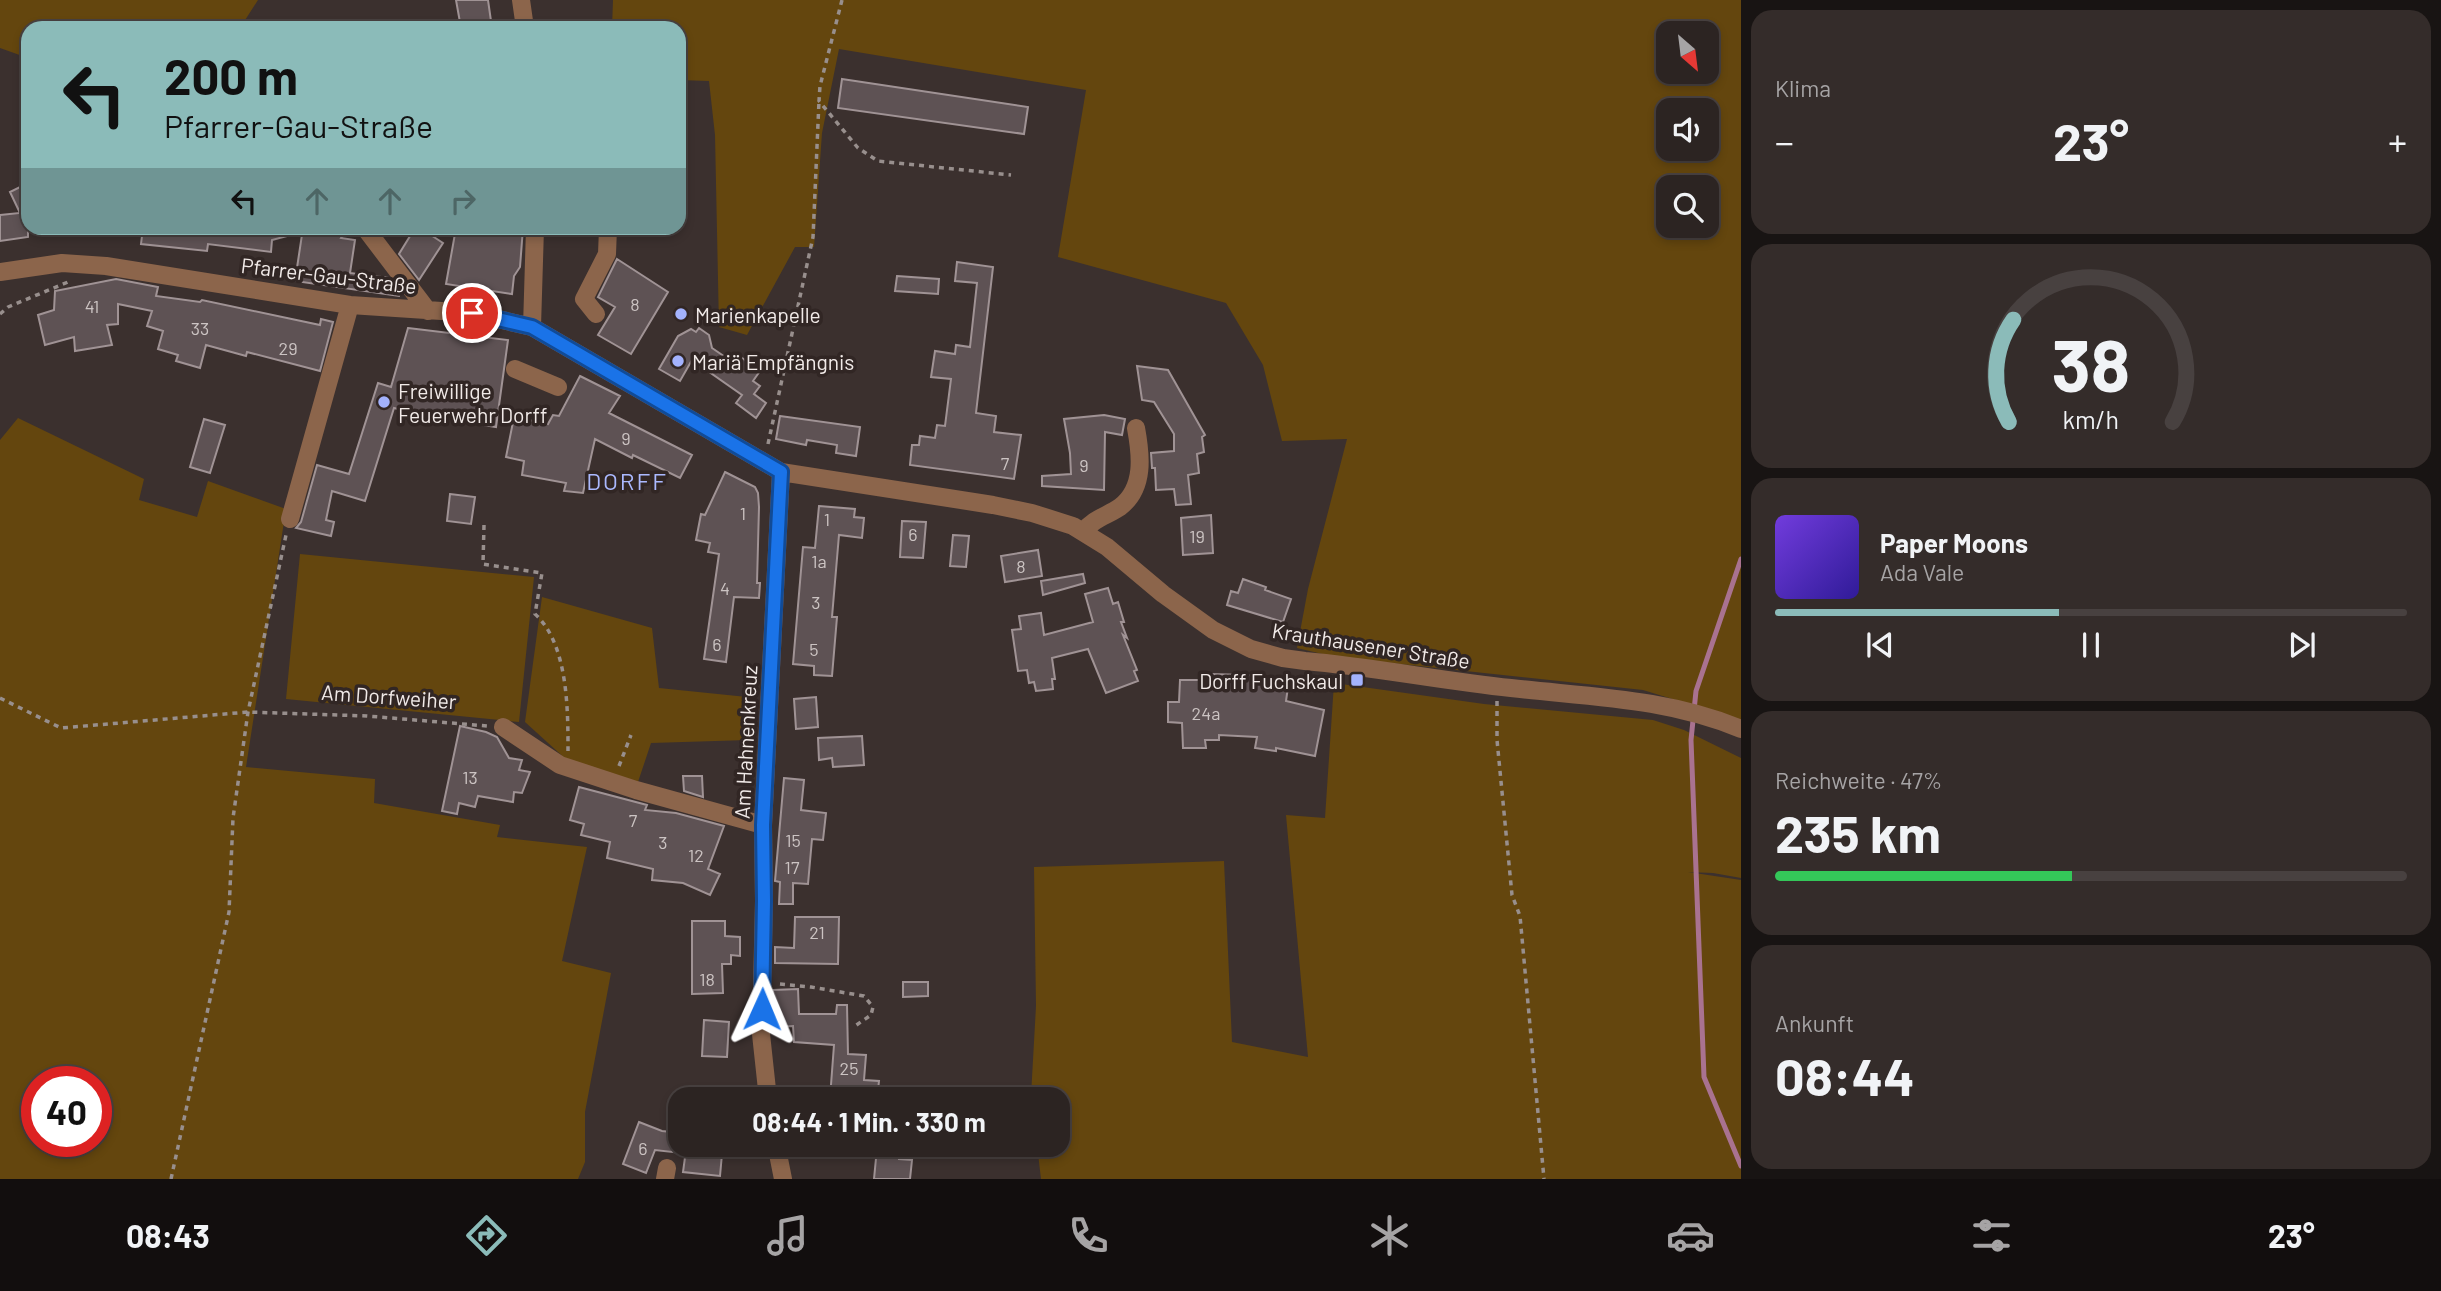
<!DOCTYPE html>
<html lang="de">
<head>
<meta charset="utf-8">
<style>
	:root { --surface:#2c2422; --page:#342c2a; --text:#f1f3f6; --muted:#a6a4a5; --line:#484140; --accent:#8bbbb9 }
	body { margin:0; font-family:Barlow,sans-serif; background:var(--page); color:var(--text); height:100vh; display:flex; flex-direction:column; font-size:26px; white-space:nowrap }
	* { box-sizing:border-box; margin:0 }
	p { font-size:23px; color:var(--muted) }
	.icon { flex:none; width:38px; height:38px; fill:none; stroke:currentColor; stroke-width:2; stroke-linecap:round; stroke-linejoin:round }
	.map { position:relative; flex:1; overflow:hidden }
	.sheet { display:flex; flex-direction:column; gap:10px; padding:10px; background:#181413; width:700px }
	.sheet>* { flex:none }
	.hud { position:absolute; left:21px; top:21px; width:665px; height:214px; border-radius:21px; box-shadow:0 4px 10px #0003,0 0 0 2px var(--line); background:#8bbbb9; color:#111; overflow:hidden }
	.needle { width:46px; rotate:152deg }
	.controls { position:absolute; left:1656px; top:21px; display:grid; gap:14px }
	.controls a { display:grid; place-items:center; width:63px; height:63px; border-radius:14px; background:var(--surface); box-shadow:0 4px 10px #0003,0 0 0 2px var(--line); font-size:35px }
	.speed { position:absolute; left:21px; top:1066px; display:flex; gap:14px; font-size:35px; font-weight:700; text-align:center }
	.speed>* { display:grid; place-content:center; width:91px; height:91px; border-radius:50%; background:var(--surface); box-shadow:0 4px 10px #0003,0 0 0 2px var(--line); line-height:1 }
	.speed .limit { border:10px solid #d22; background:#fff; color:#111 }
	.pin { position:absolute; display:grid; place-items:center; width:60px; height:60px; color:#fff; margin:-30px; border:4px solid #fff; border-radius:50%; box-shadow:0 2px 7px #0007 }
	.me { position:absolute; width:77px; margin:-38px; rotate:1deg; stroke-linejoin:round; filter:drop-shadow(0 0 5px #0008) }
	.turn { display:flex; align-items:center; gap:24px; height:147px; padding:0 28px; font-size:32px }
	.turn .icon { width:91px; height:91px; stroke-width:2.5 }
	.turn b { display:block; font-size:49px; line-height:60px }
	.lanes { display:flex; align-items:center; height:66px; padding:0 28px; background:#0003; justify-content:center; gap:35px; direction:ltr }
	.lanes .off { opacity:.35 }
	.big { font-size:52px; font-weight:700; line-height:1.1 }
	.sheet .card { flex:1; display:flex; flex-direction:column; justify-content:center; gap:10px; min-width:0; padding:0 24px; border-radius:21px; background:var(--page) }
	.sheet .dial { align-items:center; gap:0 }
	.dial svg { height:182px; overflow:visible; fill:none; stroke:var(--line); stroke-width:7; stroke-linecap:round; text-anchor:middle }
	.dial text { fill:var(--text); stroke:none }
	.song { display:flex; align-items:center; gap:21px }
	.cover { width:84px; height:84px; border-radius:10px; background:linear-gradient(135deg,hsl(260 70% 55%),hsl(250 70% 35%)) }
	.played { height:7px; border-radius:4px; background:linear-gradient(90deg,var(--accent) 45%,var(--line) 45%) }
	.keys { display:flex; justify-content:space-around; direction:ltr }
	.heat { display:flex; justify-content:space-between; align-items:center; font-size:38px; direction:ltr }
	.charge { height:10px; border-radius:5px; background:linear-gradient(90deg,#34c759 47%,var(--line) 0) }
	.trip { position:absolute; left:668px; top:1087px; width:402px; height:70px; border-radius:21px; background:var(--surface); box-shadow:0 4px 10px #0003,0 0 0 2px var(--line); font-weight:700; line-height:70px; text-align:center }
	.menu { display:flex; height:112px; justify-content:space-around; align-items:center; background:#120e0e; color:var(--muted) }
	.menu .icon { width:49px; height:49px }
	.menu .current { color:var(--accent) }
	.menu b { font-size:32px; color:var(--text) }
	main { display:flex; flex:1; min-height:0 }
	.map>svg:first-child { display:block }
</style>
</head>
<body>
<main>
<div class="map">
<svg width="1741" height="1179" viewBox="0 0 1741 1179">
	<rect width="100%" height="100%" fill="#3b302e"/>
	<path fill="#64460e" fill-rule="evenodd" d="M 0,0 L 258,0 L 240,28 L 28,28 L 28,58 L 0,48 Z
		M 613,0 L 1741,0 L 1741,720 L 1643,690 L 1335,657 L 1297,648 L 1308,589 L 1347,439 L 1282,441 L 1263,365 L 1226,303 L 1058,257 L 1086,90 L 839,49 L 822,133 L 814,247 L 795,247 L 747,335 L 719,327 L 715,135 L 709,81 L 679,80 L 679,28 L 612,28 ZM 1668,33 L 1706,33 L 1706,72 L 1668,72 ZM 1668,110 L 1706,110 L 1706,149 L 1668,149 ZM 1668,187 L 1706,187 L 1706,226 L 1668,226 Z
		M 18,418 L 144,479 L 139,500 L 197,517 L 208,481 L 286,509 L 246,767 L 375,779 L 374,803 L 500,825 L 497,837 L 587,847 L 562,961 L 611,973 L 585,1112 L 585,1162 L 578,1179 L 0,1179 L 0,440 ZM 37,1082 L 96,1082 L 96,1141 L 37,1141 Z
		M 300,554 L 534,577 L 519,722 L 286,699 Z
		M 542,597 L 652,628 L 659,688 L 747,697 L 748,740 L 651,743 L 637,785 L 569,762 L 525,722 Z
		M 1334,683 L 1484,704 L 1653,720 L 1684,730 L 1741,758 L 1741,878 L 1713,873 L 1688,872 L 1741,880 L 1741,1179 L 1041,1179 L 1037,1145 L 1059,1144 L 1059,1099 L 1032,1099 L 1031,1096 L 1036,1006 L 1034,867 L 1224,861 L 1232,1042 L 1308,1057 L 1286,815 L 1325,818 Z"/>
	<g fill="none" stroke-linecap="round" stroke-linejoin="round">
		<path stroke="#a97290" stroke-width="5" d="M 1741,559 L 1696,691 L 1691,740 L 1704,1077 L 1741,1166"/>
	</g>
	<path fill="#5e5254" stroke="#a09395" stroke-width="2" d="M 456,0 L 488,0 L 492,28 L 461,28 Z
		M 842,79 L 1028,107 L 1024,134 L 838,108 Z
		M 28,183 L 28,237 L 0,241 L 0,215 L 20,213 L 10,192 Z
		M 143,228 L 301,228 L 302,232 L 272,240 L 271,252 L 208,244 L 207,251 L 141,244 Z
		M 303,228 L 347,228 L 341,238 L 355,240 L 350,273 L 389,278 L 400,293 L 399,296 L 295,281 Z
		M 415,228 L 420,228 L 443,243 L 419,280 L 399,254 Z
		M 456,228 L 502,230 L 502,228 L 523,228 L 520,267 L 514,276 L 512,294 L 446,284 Z
		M 617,259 L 668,292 L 631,354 L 598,335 L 615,307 L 598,297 Z
		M 957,262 L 993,267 L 976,413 L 996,416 L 994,432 L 1021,435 L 1014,479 L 910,465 L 912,445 L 919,445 L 920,436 L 935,438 L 937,425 L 945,426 L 951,379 L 931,377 L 935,351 L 955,354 L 956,345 L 970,347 L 977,283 L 955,281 Z
		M 897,276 L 939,279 L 938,294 L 895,291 Z
		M 116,279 L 158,287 L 156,296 L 200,302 L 202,300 L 320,325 L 321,319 L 333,322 L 320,371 L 247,352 L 246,356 L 206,345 L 200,368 L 176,361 L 178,355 L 158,349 L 163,331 L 147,326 L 152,311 L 118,304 L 118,324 L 107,325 L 112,345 L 75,351 L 74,337 L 45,345 L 38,315 L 54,310 L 55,291 Z
		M 408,328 L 508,340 L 496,427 L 477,424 L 477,421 L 426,411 L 425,416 L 394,408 L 365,501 L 332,491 L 326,520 L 334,522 L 331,536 L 296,528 L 301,522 L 317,465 L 349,474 L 378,383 L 391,387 Z
		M 699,328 L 709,335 L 712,348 L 737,365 L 742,358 L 760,371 L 753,381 L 760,386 L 754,394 L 766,403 L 756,418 L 736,403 L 742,395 L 692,360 L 680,381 L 659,369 L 678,336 L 691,329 L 696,332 Z
		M 1137,366 L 1168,370 L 1205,435 L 1202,437 L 1204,452 L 1197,454 L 1199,473 L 1188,475 L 1191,504 L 1176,505 L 1174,489 L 1156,490 L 1155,468 L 1152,468 L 1151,453 L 1174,451 L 1174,434 L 1154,402 L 1142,400 Z
		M 580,376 L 620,396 L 609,413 L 692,455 L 680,478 L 633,455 L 632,458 L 595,439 L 583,493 L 564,491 L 566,483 L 522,475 L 524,461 L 506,457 L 514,417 L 548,424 L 553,415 L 559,416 Z
		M 1104,415 L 1125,419 L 1122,435 L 1105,432 L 1104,490 L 1042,486 L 1042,476 L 1071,474 L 1070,453 L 1064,419 Z
		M 780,416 L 860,427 L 856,456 L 836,453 L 837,445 L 807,440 L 806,445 L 776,439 Z
		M 204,419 L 225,425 L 210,473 L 190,467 Z
		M 725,472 L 755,487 L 758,493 L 759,507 L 757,583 L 760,583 L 759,598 L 734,597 L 726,662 L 704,659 L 719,554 L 708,552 L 710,543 L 696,540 L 701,514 L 705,515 Z
		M 450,494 L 475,497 L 471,524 L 447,521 Z
		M 819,506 L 855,509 L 854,517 L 864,518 L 862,538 L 839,535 L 832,617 L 837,617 L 832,676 L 814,675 L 814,666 L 793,664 L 803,547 L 815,548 Z
		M 1211,515 L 1213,553 L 1183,555 L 1181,518 Z
		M 902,521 L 926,522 L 923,558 L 900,557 Z
		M 953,535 L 969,536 L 966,567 L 950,566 Z
		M 1038,550 L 1042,576 L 1005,582 L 1001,556 Z
		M 1083,574 L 1085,583 L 1043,595 L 1041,581 Z
		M 1243,579 L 1266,587 L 1265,590 L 1291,599 L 1283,622 L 1227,605 L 1231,591 L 1238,593 Z
		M 1108,588 L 1113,604 L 1118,602 L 1124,622 L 1121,622 L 1127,638 L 1123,635 L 1137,670 L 1134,671 L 1138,681 L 1106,693 L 1088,649 L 1052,658 L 1055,679 L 1052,679 L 1053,689 L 1036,691 L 1034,682 L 1029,683 L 1027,670 L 1018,671 L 1012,630 L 1021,629 L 1019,616 L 1041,613 L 1044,635 L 1093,622 L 1085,594 Z
		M 1208,674 L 1248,675 L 1289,680 L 1286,701 L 1324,710 L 1315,756 L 1276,748 L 1276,751 L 1255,748 L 1257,737 L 1219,735 L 1219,740 L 1205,740 L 1206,748 L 1183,748 L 1182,723 L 1168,722 L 1168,702 L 1179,702 L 1180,680 L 1208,680 Z
		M 816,697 L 818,727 L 796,729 L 794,699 Z
		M 460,726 L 486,732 L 497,737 L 509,758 L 522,760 L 519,770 L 530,772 L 522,793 L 514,792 L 513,802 L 478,796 L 475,807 L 459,803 L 457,814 L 442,811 Z
		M 862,736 L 864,765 L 833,767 L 832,758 L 819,760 L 818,738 Z
		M 683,776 L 702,776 L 703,797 L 684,791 Z
		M 784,778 L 804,780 L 801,810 L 826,813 L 823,840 L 812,839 L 808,884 L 793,883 L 793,904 L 779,904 L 780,882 L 775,881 Z
		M 579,787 L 647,805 L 645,810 L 676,813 L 724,826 L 708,869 L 720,874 L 710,895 L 683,883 L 652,880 L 653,869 L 607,858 L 610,842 L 581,835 L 584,824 L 570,820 Z
		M 795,917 L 839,917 L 838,964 L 775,963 L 775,947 L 794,948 Z
		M 692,921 L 725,921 L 725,936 L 740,937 L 740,956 L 731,955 L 731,964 L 722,964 L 723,993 L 692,994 Z
		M 903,982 L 928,982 L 928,996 L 903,997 Z
		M 798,989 L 799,1014 L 836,1014 L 837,1005 L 847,1005 L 848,1054 L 866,1055 L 864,1080 L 879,1081 L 877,1099 L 830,1098 L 834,1045 L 794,1042 L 793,1026 L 773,1027 L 773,990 Z
		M 704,1020 L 729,1022 L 727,1057 L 702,1056 Z
		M 639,1122 L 662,1131 L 681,1133 L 681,1153 L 655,1150 L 646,1173 L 623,1164 Z
		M 877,1148 L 893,1150 L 893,1155 L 899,1155 L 899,1159 L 912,1160 L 910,1179 L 874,1179 Z
		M 686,1150 L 722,1154 L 720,1176 L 683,1172 Z"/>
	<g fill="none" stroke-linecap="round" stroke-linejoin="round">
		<path stroke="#988f8d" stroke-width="3.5" stroke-dasharray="5 5" stroke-linecap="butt" d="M 842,0 L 820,86 L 819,101 L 858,148 L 878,161 L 1011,175
			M 0,314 L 8,307 L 68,282
			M 768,444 L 813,237 L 819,101
			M 484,525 L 483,564 L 542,573 L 535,614 C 568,644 568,709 568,751
			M 0,698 L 61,728 L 248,712 L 367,716 L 487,726
			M 1497,701 L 1497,740 L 1512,895 L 1520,916 L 1544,1179
			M 619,766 L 631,735
			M 780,984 L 811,987 L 864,996 L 873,1007 L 871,1015 L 855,1026
			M 171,1179 L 229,912 L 233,818 L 248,712 L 286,535"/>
		<path stroke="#8c654b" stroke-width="18" d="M 521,0 L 525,28
			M 365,228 L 428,311
			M 0,272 L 62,263 L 106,266 L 350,305 L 472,313 L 532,327 L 781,472 L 993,505 L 1032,513 L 1073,526 L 1107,547 L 1163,594 L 1213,630 L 1251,649 L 1283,658 L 1305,661 C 1374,667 1442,681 1511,688 C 1589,697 1667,698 1741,729
			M 596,314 L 584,299 L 607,254 L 608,228
			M 532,327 L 535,228
			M 515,369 L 558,387
			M 290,519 L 350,305
			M 1083,532 C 1094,518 1107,516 1120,507 C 1145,488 1141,455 1136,428
			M 503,727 L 560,765 L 636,790 L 763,825
			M 768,1099 L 761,1034 L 764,901 L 763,825 L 781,472
			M 776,1144 L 783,1179
			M 665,1179 L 667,1168"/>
	</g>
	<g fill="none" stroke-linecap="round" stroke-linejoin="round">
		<g stroke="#114b97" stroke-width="18">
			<path id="route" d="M 472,313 L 532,327 L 781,472 L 763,825 L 764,901 L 762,1009"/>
		</g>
		<use href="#route" stroke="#1a73e8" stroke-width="12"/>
	</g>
	<g fill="#a3b2fd" stroke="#312624" stroke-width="2.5">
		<circle cx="681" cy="314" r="7"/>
		<circle cx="678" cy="361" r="7"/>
		<circle cx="384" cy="402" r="7"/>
		<rect x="1350" y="673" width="14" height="14" rx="3.5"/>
	</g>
	<g text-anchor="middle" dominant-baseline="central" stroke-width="7" stroke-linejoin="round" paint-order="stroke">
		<g font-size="18" fill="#ccc4c3">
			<text x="635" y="304">8</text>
			<text x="92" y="306">41</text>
			<text x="200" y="328">33</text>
			<text x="288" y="348">29</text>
			<text x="626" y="438">9</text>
			<text x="1005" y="463">7</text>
			<text x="1084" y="465">9</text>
			<text x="743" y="513">1</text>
			<text x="827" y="519">1</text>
			<text x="913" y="534">6</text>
			<text x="1197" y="536">19</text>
			<text x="819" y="561">1a</text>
			<text x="1021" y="566">8</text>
			<text x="725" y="588">4</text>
			<text x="816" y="602">3</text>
			<text x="717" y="644">6</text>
			<text x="814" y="649">5</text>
			<text x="1206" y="713">24a</text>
			<text x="470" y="777">13</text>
			<text x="633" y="820">7</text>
			<text x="793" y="840">15</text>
			<text x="663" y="842">3</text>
			<text x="696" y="855">12</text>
			<text x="792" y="867">17</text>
			<text x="817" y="932">21</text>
			<text x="707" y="979">18</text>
			<text x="849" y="1068">25</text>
			<text x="643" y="1148">6</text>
		</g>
		<g font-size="21" fill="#f1eae8" stroke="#312624">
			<text transform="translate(329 275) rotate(7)">Pfarrer-Gau-Straße</text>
			<text transform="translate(1371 645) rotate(9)">Krauthausener Straße</text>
			<text transform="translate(389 696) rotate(4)">Am Dorfweiher</text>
			<text transform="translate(745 742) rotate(-87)">Am Hahnenkreuz</text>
		</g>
		<g font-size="21" fill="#f1eae8" stroke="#312624" text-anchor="start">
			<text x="695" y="314">Marienkapelle</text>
			<text x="692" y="361">Mariä Empfängnis</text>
			<text x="398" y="390">Freiwillige<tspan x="398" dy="24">Feuerwehr Dorff</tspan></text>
			<text x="1343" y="680" text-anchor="end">Dorff Fuchskaul</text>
		</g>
		<g font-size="24" letter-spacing="2" fill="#abb9ff" stroke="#312624">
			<text x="627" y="480">DORFF</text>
		</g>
	</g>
</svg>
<div class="controls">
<a><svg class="needle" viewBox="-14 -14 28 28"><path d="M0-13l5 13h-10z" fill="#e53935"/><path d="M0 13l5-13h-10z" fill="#a6a4a5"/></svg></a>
<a><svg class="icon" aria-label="sound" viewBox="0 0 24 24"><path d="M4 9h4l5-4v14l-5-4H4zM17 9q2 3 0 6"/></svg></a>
<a><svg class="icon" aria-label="search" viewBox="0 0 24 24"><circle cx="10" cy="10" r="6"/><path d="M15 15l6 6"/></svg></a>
</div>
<div class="speed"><div class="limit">40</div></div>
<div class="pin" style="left:472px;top:313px;background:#d93025"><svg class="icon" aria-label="arrive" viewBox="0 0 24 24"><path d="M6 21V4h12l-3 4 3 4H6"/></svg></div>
<svg class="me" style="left:762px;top:1009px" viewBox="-20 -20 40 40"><path d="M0-17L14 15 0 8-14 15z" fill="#1a73e8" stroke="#fff" stroke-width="4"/></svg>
<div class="trip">08:44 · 1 Min. · 330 m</div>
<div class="hud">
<div class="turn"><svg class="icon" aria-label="left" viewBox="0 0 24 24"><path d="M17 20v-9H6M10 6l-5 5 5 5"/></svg><div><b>200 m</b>Pfarrer-Gau-Straße</div></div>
<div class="lanes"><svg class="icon" aria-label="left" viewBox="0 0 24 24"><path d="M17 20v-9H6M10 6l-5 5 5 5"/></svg><svg class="icon off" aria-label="ahead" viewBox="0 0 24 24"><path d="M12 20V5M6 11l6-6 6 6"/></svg><svg class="icon off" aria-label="ahead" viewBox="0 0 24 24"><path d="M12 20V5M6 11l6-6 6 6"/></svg><svg class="icon off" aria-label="right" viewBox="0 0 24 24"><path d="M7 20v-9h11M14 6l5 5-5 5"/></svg></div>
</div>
</div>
<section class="sheet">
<div class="card"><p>Klima</p>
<div class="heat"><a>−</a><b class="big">23°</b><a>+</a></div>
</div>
<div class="card dial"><svg viewBox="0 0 100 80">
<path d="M14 69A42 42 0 1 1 86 69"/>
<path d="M14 69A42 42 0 0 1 16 24" stroke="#8bbbb9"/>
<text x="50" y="56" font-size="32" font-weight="700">38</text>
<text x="50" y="72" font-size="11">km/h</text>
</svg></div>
<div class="card">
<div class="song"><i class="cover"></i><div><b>Paper Moons</b><p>Ada Vale</p></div></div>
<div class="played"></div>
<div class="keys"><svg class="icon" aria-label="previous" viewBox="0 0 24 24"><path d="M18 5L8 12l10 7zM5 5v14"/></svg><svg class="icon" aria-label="pause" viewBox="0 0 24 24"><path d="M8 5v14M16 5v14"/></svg><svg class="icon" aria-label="next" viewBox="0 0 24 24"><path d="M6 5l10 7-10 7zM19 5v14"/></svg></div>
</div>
<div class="card"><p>Reichweite · 47%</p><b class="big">235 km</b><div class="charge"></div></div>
<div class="card"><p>Ankunft</p><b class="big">08:44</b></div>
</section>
</main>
<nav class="menu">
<b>08:43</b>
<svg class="icon current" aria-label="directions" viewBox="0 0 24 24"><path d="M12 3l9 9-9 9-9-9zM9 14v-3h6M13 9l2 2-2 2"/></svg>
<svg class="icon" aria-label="music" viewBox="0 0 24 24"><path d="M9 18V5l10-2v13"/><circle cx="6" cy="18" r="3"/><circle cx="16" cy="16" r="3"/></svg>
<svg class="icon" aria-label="phone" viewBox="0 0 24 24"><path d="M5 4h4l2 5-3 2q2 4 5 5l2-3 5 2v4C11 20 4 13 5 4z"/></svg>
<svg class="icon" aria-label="climate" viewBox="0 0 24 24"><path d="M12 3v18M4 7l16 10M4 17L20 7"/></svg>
<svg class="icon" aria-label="car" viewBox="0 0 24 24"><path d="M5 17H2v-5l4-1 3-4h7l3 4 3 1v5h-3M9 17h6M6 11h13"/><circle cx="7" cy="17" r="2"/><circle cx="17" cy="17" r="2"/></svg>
<svg class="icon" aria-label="filters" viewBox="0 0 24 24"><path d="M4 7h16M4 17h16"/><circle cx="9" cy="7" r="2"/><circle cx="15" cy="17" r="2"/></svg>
<b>23°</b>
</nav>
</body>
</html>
